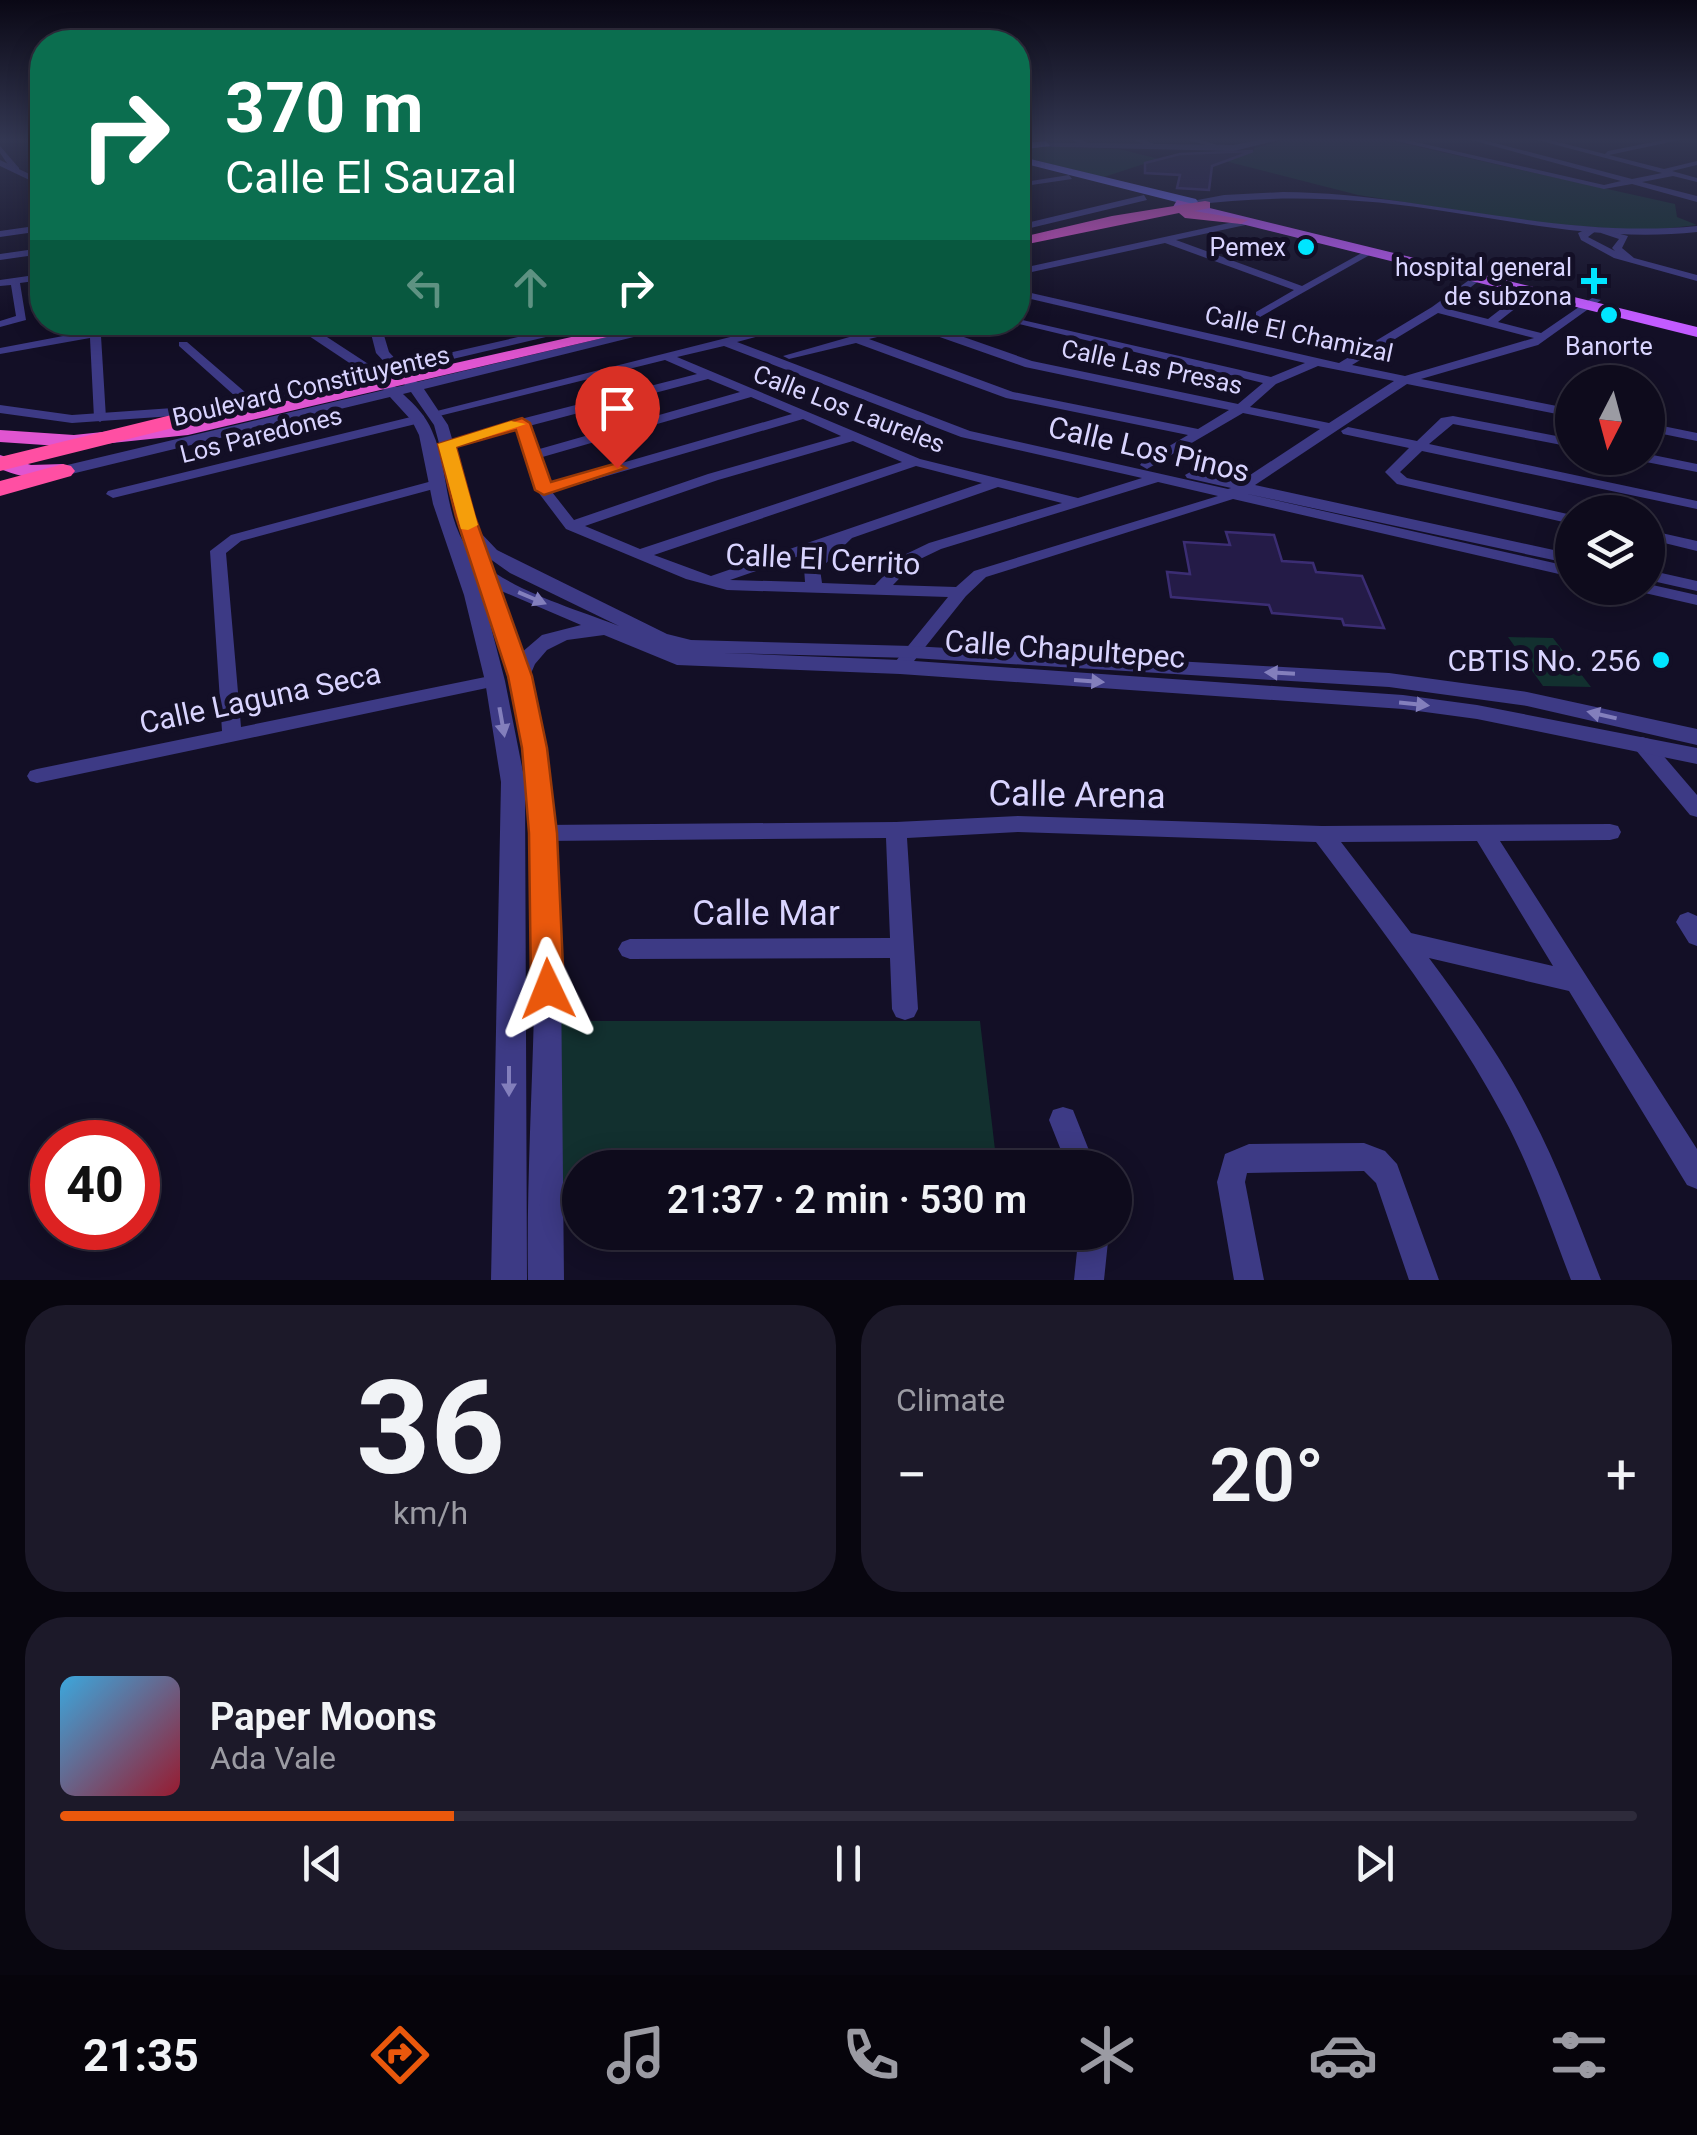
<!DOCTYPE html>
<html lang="en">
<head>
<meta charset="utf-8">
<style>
	:root { --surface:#0e0b1c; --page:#1c1929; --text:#f1f3f6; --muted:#9b9ba3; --line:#2e2b3b; --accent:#ea580c }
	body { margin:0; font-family:Roboto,sans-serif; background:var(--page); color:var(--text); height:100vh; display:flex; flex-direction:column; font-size:38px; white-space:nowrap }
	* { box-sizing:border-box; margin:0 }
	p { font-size:32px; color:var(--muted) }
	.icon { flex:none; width:55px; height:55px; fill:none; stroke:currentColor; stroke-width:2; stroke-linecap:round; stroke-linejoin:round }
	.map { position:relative; height:1280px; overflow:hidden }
	.drawer { display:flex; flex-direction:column; gap:25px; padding:25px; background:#08060f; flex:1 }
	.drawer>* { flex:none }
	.guide { position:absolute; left:30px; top:30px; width:1000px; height:305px; border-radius:40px; box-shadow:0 5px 25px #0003,0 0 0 2px var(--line); background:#0b6e4f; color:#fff; overflow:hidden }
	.needle { width:65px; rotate:186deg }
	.controls { position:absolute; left:1555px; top:365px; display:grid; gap:20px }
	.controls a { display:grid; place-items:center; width:110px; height:110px; border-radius:50%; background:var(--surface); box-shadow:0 5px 25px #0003,0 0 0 2px var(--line); font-size:50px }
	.speed { position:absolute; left:30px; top:1120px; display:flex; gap:20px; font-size:50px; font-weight:700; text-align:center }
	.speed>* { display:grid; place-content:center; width:130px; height:130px; border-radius:50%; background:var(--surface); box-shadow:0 5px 25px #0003,0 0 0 2px var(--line); line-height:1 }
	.speed .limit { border:15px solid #d22; background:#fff; color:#111 }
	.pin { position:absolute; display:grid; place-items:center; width:85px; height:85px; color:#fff; margin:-102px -42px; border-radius:50% 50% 50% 0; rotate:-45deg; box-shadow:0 0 10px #0007 }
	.pin .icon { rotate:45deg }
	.me { position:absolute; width:110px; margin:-55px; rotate:358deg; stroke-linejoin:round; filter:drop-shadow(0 0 8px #0008) }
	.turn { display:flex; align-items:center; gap:35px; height:210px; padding:0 30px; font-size:45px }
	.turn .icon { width:130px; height:130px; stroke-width:2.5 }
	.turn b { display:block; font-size:70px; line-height:85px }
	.lanes { display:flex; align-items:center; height:95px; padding:0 30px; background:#0003; justify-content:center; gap:50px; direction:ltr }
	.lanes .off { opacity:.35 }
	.big { font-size:75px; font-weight:600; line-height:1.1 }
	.drawer .card { flex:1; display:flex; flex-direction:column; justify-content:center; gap:15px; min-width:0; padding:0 35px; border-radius:40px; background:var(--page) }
	.drawer .dial { align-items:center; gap:0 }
	.dial b { font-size:130px; line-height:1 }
	.song { display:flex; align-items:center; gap:30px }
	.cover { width:120px; height:120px; border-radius:15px; background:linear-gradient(135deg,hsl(200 70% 55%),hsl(350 70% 35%)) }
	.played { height:10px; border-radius:5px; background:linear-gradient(90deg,var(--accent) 25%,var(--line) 25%) }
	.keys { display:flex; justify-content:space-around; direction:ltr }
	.heat { display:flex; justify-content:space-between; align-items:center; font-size:55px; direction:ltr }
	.drawer .tiles { flex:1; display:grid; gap:25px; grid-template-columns:1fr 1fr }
	.card:last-child { grid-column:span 2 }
	.trip { position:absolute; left:562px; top:1150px; width:570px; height:100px; border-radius:50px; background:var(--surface); box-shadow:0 5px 25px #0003,0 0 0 2px var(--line); font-weight:600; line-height:100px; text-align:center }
	.tab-bar { display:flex; height:160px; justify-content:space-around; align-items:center; background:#06040b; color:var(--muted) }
	.tab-bar .icon { width:70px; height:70px }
	.tab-bar .on { color:var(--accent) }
	.tab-bar b { font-size:45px; color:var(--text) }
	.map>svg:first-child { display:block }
</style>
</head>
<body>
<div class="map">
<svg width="1697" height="1280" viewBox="0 0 1697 1280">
	<rect width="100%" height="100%" fill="#130f26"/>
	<path fill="#12302f" d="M 1291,138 L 1378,138 L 1675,204 L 1677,217 L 1697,225 L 1645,231 L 1541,223 L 1358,195 L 1213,158 L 1254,151 L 1254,148 Z
		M 1035,146 L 1119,149 L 1159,159 L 1104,177 L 1018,156 L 1018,148 Z
		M 1508,637 L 1553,638 L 1591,687 L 1543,686 Z
		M 557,1021 L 980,1021 L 997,1167 L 580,1168 L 580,1199 L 560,1199 Z"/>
	<path fill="#241b47" stroke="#3b2d73" stroke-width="2.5" d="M 1253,151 L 1212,166 L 1209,190 L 1177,188 L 1180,175 L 1145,173 L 1145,163 L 1180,154 Z
		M 1226,532 L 1274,535 L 1282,561 L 1313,563 L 1316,572 L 1362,576 L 1384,628 L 1344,625 L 1342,619 L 1272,613 L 1269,605 L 1171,597 L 1167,572 L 1190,574 L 1184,542 L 1230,545 Z"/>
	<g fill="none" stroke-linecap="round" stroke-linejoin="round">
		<path fill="#3d3a85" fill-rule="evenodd" d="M 1068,138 L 1078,138 L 1092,145 L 1085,147 Z
			M 1130,138 L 1140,138 L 1161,147 L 1154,149 Z
			M 1180,138 L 1193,138 L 1228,148 L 1224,150 Z
			M 1384,138 L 1398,138 L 1604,185 L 1621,181 L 1464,138 L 1476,138 L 1632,179 L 1662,173 L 1530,138 L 1542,138 L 1605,154 L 1608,151 L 1674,138 L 1689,138 L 1609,155 L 1664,169 L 1697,161 L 1697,165 L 1672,171 L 1697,178 L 1697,182 L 1673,176 L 1642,182 L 1697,196 L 1697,202 L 1632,184 L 1604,189 Z
			M 0,146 L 19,168 L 19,172 L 13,172 L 0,153 Z
			M 1069,175 L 1072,179 L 1018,187 L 1018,183 Z
			M 1144,195 L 1147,200 L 1018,231 L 1018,225 Z
			M 1247,219 L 1250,224 L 1176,240 L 1302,286 L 1367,250 L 1375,252 L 1260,317 L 1256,316 L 1256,312 L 1294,290 L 1165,243 L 1018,275 L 1018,269 Z
			M 42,225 L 42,231 L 0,237 L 0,231 Z
			M 1589,228 L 1597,230 L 1588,237 L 1615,251 L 1612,248 L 1619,239 L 1601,233 L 1601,229 L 1628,236 L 1622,248 L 1634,258 L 1697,275 L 1697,281 L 1614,258 L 1581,240 L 1578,233 Z
			M 42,248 L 42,254 L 0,260 L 0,254 Z
			M 42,274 L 42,280 L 20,283 L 26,320 L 0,327 L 0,321 L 16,316 L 11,285 L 0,286 L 0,280 Z
			M 1476,275 L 1481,278 L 1480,280 L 1444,308 L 1488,319 L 1527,289 L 1535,289 L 1535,293 L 1498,322 L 1541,333 L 1592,298 L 1601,300 L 1538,345 L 1421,379 L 1572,409 L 1572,417 L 1407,384 L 1255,485 L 1572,554 L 1572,564 L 1243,493 L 1572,567 L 1572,577 L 1233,499 L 986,577 L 966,596 L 906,671 L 900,673 L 891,667 L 948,597 L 727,590 L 686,579 L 566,529 L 538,492 L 517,429 L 447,448 L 440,444 L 517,420 L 697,374 L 665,360 L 435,417 L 429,413 L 790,322 L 811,322 L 737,342 L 970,431 L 1228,489 L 1231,488 L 1187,478 L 1185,475 L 1192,471 L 1241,481 L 1320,429 L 1243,413 L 1147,469 L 1140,465 L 1142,462 L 1188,435 L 1006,398 L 856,343 L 789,359 L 783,356 L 902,322 L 921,322 L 1032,361 L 1238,404 L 1263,383 L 1011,322 L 1018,322 L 1018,319 L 1271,377 L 1305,363 L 1018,296 L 1018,290 L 1339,363 L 1432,307 ZM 1438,313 L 1534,338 L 1405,376 L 1352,365 ZM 914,328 L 1025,367 L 1229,410 L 1198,429 L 1013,392 L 869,339 ZM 724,346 L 961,437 L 1142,478 L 1078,498 L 920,459 L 677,357 ZM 1318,366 L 1394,381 L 1329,423 L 1250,407 L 1276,384 ZM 708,379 L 740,392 L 536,450 L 529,426 ZM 751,397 L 792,414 L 549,484 L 539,458 ZM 803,419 L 841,436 L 708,474 L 574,520 L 552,492 ZM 853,441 L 902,462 L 640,549 L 585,526 L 718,480 ZM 916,466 L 982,483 L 711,576 L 654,555 ZM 1158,482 L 1218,496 L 974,571 L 956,587 L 893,585 L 916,561 L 941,549 ZM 998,487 L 1062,503 L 929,543 L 904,555 L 875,585 L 822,583 L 820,569 L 852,538 ZM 825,547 L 804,568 L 805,582 L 730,580 Z
			M 137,322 L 163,322 L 101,336 L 106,418 L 100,422 L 94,418 L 90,338 L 0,354 L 0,348 Z
			M 179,342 L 187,342 L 253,399 L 253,405 L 245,405 L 179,346 Z
			M 419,415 L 424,416 L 424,422 L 113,498 L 106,494 L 108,491 Z
			M 1453,416 L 1572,439 L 1572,447 L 1453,424 L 1429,444 L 1697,501 L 1697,509 L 1422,451 L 1400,472 L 1407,478 L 1572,515 L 1572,524 L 1397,484 L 1385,472 L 1409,448 L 1343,434 L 1341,431 L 1348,427 L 1417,441 L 1441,418 Z
			M 1648,423 L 1697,433 L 1697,441 L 1648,431 Z
			M 1648,454 L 1697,464 L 1697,472 L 1641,461 L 1639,458 L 1648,458 Z
			M 436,480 L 441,481 L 441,487 L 241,541 L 226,553 L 241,727 L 495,675 L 501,677 L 504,681 L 501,685 L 37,783 L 30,781 L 27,776 L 30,771 L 37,769 L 222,731 L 210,551 L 231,535 Z
			M 1648,530 L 1697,541 L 1697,551 L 1648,539 Z
			M 1648,570 L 1697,581 L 1697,591 L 1648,580 Z
			M 1648,584 L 1697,595 L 1697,605 L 1636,591 L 1634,588 L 1648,588 Z
			M 1642,737 L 1649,739 L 1697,795 L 1697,817 L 1690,815 L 1635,749 L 1632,744 L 1635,739 Z
			M 1018,816 L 1322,826 L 1610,824 L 1618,826 L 1621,832 L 1618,838 L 1610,840 L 1500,841 L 1697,1149 L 1697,1189 L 1687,1185 L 1569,991 L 1429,958 C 1466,1008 1503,1059 1531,1115 C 1559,1168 1579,1224 1601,1280 L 1571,1280 C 1550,1225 1531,1168 1503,1116 C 1451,1019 1382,930 1316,842 L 1018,832 L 907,838 L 918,1009 L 914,1017 L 905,1020 L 896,1017 L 892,1009 L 890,958 L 630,959 L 622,956 L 618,949 L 622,942 L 630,939 L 890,938 L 886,838 L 543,841 L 535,839 L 532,833 L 535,827 L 543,825 L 896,822 ZM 1477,841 L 1553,966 L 1411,933 L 1341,842 Z
			M 1688,912 L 1697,916 L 1697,946 L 1689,943 L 1676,922 L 1680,915 Z
			M 1063,1107 L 1073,1110 L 1096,1168 L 1068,1168 L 1049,1120 L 1053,1110 Z
			M 1364,1143 L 1385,1151 L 1397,1164 L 1439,1280 L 1409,1280 L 1376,1183 L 1364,1171 L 1247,1173 L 1245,1182 L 1264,1280 L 1234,1280 L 1217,1182 L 1225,1154 L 1249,1144 Z
			M 1079,1232 L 1109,1232 L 1104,1280 L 1074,1280 Z"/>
		<path fill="#3d3a85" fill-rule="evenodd" d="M 1269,138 L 1286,138 L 1234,151 L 1018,146 L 1018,142 L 1234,145 Z
			M 0,160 L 42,180 L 42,186 L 0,166 Z
			M 1283,192 C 1422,193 1558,240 1697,226 L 1697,232 C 1605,242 1520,222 1430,209 C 1350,197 1272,195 1192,205 L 1187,202 L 1224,195 Z
			M 288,322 L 304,322 L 376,369 L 388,366 L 376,353 L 368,322 L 380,322 L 389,352 L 400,364 L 584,322 L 609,322 L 406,370 L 417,382 L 670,322 L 694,322 L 424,389 L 448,425 L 479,531 L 497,550 L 667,634 L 691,640 L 912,646 L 1389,673 L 1527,692 L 1697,729 L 1697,745 L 1527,706 L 1389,687 L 912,658 L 723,653 L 900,660 L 1403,695 L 1477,705 L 1697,748 L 1697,764 L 1477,719 L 1403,709 L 900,674 L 677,665 L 604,635 L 567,640 L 547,650 L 535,664 L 529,678 L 545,747 L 560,879 L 564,1280 L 528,1280 C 525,1102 549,921 522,745 C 515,697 500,650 485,604 L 505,681 L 525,782 L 527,1280 L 491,1280 L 501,782 L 485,681 L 464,595 L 433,504 L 419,435 L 412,421 L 390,397 L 63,476 L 55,471 L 63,466 L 384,390 L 371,379 L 230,408 L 230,402 L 363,372 ZM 394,373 L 405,385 L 396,387 L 384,376 ZM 411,392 L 434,425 L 468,548 L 476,549 L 510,573 L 619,626 C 574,608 489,585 464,543 C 444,509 448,466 432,431 C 426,416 415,405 403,394 ZM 499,590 L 581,625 L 542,635 L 521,653 Z
			M 0,405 L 72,415 L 202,406 L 209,410 L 202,414 L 72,423 L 0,413 Z"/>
		<path fill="#6f6bff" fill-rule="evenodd" d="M 1046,141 L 1050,146 L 1018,150 L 1018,144 Z
			M 1018,156 L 1196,199 L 1198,202 L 1192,206 L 1018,162 Z"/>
		<path fill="#c25bff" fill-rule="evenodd" d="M 1177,200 L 1697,327 L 1697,337 L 1173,207 Z"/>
		<path fill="#e055d1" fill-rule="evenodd" d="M 1205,201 L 1210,202 L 1210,208 L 1194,211 L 1248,220 L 1241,224 L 1185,218 L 1179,213 L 1018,246 L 1018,238 L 1112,216 Z
			M 638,322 L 671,322 L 188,435 L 74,447 L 0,442 L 0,430 L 74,435 L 188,423 Z
			M 0,455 L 31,465 L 63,464 L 74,471 C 56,487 21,477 0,469 Z"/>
		<path fill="#ff4fa3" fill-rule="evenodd" d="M 249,396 L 257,397 L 260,402 L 257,407 L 0,471 L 0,457 Z
			M 63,464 L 71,466 L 75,471 L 71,476 L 0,496 L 0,481 Z"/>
	</g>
	<defs><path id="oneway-solid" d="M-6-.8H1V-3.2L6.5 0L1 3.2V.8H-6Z" transform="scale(2.5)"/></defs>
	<g fill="#837fbc">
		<use href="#oneway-solid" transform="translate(532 598) rotate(23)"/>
		<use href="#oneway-solid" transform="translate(1280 673) rotate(-177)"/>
		<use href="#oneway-solid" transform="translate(1089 681) rotate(4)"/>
		<use href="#oneway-solid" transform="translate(1414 704) rotate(6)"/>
		<use href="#oneway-solid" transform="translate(1602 715) rotate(-167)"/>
		<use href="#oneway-solid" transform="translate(502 722) rotate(80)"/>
		<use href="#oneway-solid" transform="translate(509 1081) rotate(90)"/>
	</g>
	<linearGradient id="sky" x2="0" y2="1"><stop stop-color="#0a0815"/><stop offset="0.44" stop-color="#333752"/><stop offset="1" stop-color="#333752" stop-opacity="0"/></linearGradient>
	<rect width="1697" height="317" fill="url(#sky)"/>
	<path fill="#ea580c" stroke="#983908" stroke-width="2.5" d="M 522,418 L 530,423 L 551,482 L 617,463 L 626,468 L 544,495 L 535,490 L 516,430 L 456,447 L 475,517 L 532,676 L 547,748 L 557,833 L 564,989 L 559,999 L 548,1003 L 536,999 L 531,989 L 529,833 L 522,748 L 508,676 L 456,517 L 438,444 Z"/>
	<path fill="#f59e0b" d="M 511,421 L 526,424 L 456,447 L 478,525 L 468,530 L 461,529 L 438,444 Z"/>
	<g fill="#00e5ff" stroke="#130f26" stroke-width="4">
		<circle cx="1306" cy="247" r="10"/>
		<path d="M1589 266h10v10h10v10h-10v10h-10v-10h-10v-10h10z"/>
		<circle cx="1609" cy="315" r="10"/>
		<circle cx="1661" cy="660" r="10"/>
	</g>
	<g text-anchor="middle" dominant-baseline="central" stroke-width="10" stroke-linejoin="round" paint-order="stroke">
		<g font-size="25" fill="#d9d4ff" stroke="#130f26" text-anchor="end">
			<text x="1286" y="247">Pemex</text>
			<text x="1572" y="267">hospital general<tspan x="1572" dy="29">de subzona</tspan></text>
			<text x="1609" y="346" text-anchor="middle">Banorte</text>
		</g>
		<g font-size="25" fill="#d9d4ff" stroke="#130f26">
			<text transform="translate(1299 334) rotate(12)">Calle El Chamizal</text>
			<text transform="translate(1152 367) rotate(12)">Calle Las Presas</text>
			<text transform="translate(311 386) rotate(-13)">Boulevard Constituyentes</text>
			<text transform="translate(849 409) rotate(21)">Calle Los Laureles</text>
			<text transform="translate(261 435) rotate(-14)">Los Paredones</text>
		</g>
		<g font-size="30" fill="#d9d4ff" stroke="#130f26">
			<text transform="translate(1149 449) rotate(13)">Calle Los Pinos</text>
			<text transform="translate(823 559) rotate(3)">Calle El Cerrito</text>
			<text transform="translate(1065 649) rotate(4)">Calle Chapultepec</text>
			<text transform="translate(260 698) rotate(-12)">Calle Laguna Seca</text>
		</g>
		<g font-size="30" fill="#d9d4ff" stroke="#130f26" text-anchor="end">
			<text x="1641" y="660">CBTIS No. 256</text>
		</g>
		<g font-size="35" fill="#d9d4ff" stroke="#130f26">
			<text transform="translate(1077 795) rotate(1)">Calle Arena</text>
			<text x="766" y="913">Calle Mar</text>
		</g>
	</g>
</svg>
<div class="controls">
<a><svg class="needle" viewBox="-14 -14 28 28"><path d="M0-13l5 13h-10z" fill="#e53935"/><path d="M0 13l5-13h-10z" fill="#9b9ba3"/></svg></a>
<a><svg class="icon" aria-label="layers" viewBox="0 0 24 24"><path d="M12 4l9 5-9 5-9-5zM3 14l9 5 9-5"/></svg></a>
</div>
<div class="speed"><div class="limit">40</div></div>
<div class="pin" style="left:617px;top:468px;background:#d93025"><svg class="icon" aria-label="arrive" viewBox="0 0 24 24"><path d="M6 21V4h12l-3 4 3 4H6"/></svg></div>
<svg class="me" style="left:548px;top:989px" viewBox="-20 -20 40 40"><path d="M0-17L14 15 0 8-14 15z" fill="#ea580c" stroke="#fff" stroke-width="4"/></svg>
<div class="trip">21:37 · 2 min · 530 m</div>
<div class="guide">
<div class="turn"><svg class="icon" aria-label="right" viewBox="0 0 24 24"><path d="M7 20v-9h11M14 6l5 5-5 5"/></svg><div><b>370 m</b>Calle El Sauzal</div></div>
<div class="lanes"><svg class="icon off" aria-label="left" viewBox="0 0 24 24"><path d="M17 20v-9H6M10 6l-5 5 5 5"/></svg><svg class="icon off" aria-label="ahead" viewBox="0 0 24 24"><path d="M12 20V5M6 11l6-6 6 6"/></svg><svg class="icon" aria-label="right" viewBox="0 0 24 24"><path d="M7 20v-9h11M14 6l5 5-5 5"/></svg></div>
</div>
</div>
<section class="drawer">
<div class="tiles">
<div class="card dial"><b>36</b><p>km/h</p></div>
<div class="card"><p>Climate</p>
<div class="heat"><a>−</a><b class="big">20°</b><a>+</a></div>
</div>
<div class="card">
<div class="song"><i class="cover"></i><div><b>Paper Moons</b><p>Ada Vale</p></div></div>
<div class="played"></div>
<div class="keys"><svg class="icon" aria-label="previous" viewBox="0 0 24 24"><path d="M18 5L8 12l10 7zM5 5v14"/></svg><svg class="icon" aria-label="pause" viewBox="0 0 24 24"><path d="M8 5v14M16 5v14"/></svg><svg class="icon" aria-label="next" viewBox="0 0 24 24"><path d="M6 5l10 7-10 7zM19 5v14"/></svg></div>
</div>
</div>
</section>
<nav class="tab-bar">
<b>21:35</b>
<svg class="icon on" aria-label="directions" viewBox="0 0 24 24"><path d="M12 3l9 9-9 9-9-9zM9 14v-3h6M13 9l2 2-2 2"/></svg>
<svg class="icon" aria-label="music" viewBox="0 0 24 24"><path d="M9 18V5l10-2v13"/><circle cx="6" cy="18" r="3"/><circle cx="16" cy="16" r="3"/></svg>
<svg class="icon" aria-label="phone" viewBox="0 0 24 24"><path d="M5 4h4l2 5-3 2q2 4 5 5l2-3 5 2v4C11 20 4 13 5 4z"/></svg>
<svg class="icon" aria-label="climate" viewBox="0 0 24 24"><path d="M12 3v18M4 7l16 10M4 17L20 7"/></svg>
<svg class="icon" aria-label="car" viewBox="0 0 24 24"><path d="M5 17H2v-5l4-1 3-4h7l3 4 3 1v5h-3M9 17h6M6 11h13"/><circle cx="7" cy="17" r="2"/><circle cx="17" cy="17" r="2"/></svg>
<svg class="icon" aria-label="filters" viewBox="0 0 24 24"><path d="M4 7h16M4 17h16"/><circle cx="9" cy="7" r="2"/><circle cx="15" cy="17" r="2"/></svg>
</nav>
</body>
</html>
